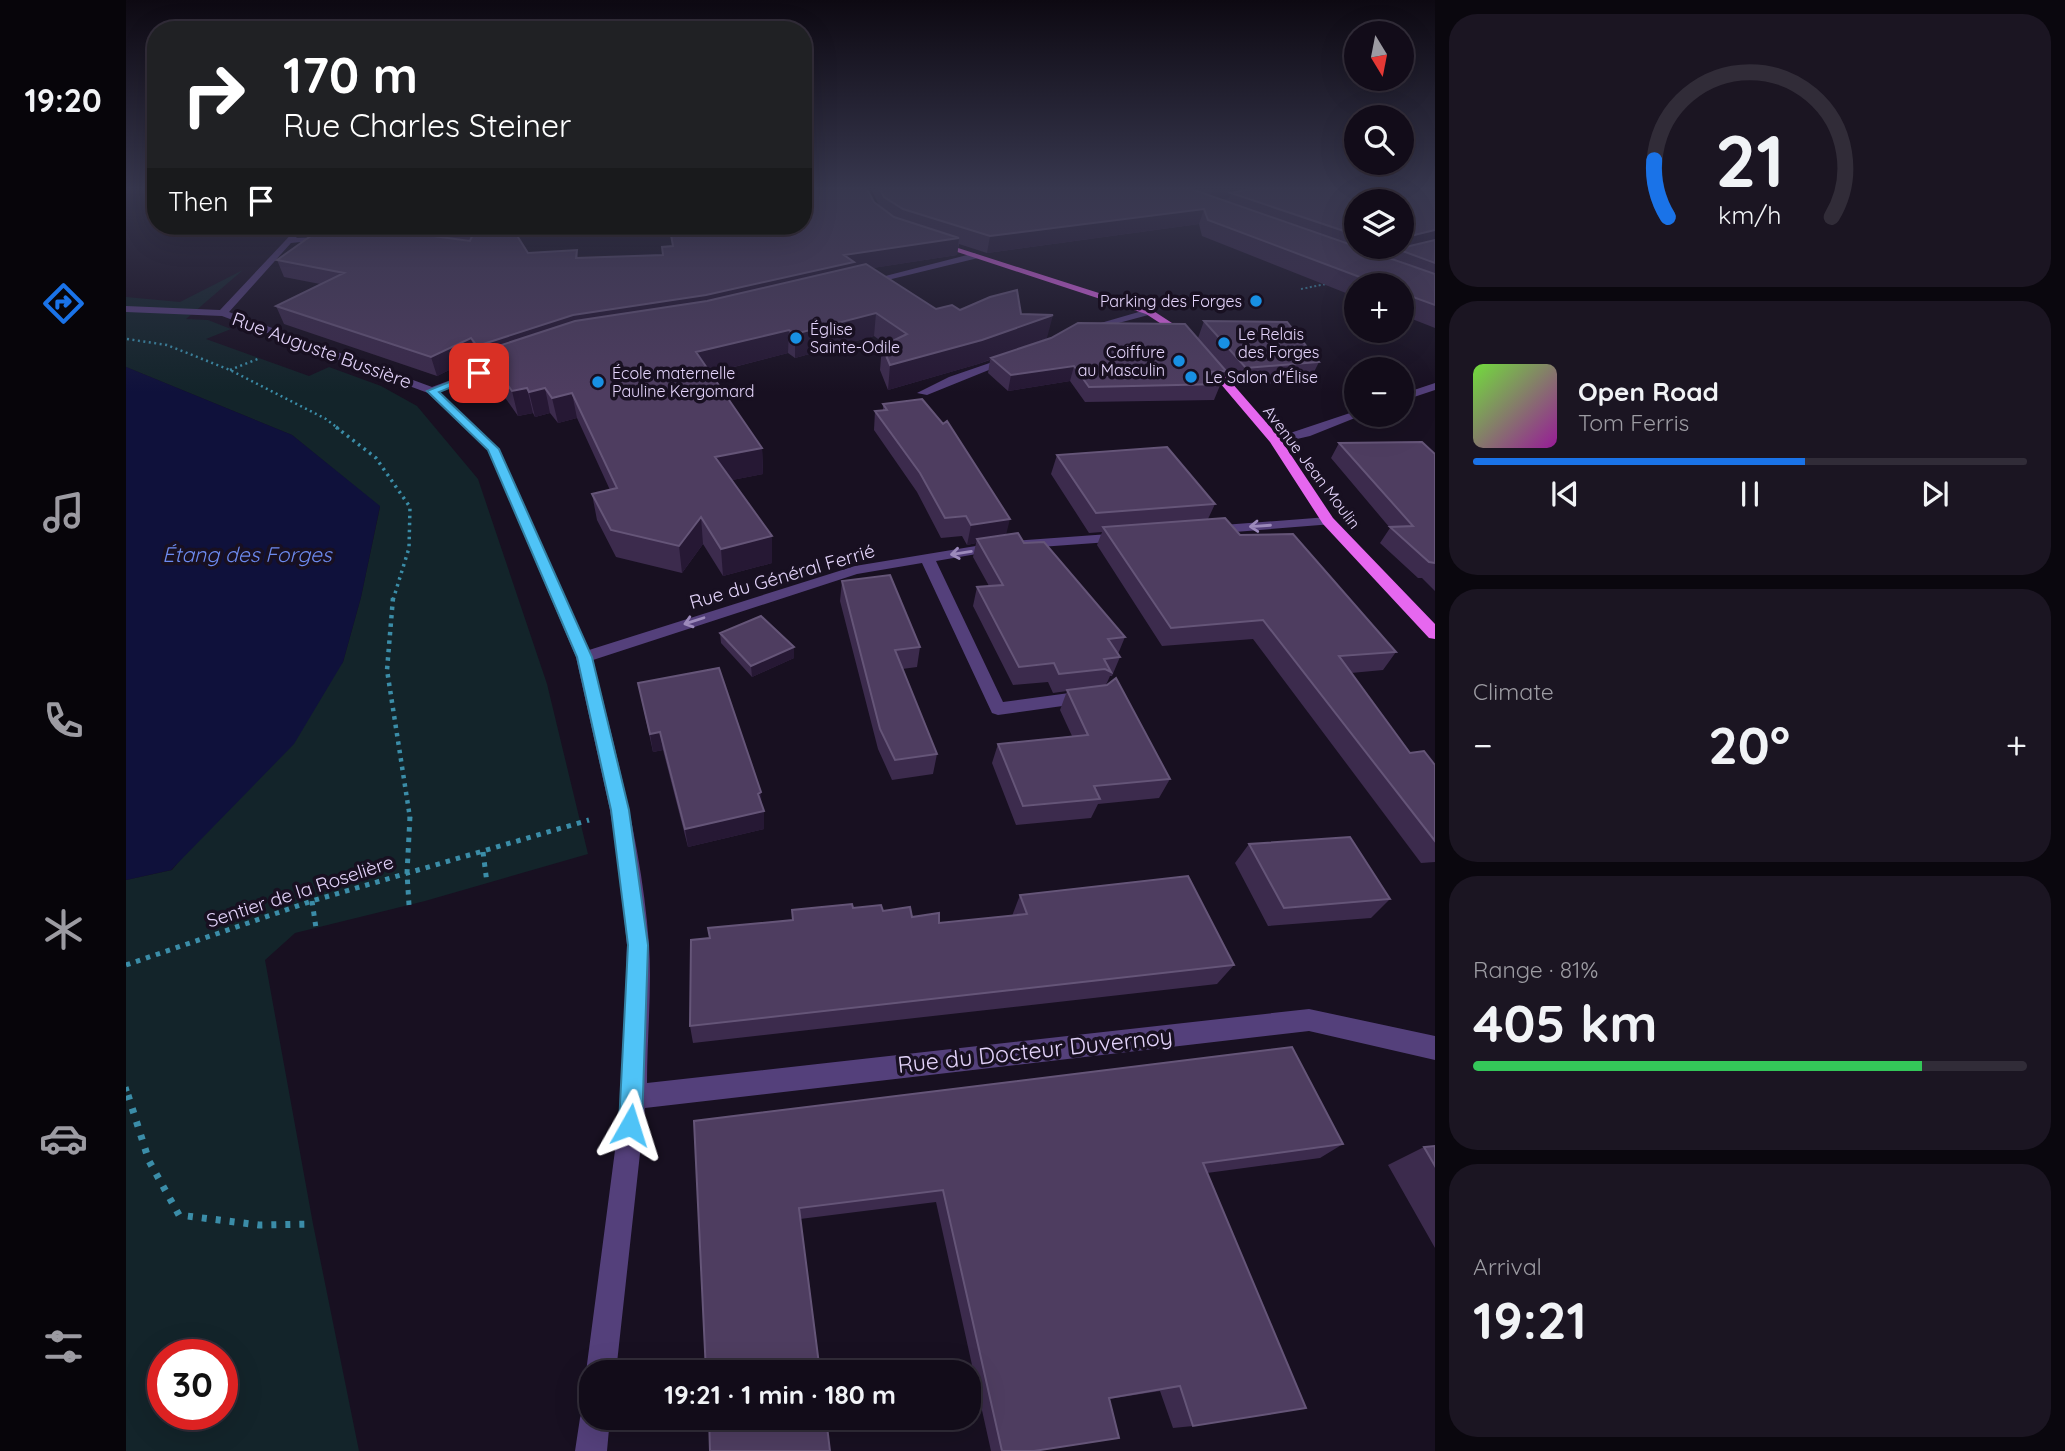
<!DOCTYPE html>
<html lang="en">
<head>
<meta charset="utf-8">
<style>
	:root { --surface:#120c19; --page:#1b1522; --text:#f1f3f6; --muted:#9c9ba2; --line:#312c38; --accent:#1a73e8 }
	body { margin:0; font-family:Quicksand,sans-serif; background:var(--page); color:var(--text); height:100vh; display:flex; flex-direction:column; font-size:26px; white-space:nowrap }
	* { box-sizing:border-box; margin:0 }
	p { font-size:23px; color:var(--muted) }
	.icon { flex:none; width:38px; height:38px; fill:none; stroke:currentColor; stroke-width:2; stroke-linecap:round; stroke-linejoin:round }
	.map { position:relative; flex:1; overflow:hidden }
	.panel { display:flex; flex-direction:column; gap:14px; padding:14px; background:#0a070e; width:630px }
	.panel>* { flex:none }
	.top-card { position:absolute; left:21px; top:21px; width:665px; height:214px; border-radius:28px; box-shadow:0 7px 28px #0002,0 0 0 2px var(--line); background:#202124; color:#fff; overflow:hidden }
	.needle { width:46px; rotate:170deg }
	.fabs { position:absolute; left:1218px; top:21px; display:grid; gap:14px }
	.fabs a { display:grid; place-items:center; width:70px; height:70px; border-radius:50%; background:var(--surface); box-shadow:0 7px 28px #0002,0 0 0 2px var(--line); font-size:35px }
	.speed { position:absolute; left:21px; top:1339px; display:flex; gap:14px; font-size:35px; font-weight:700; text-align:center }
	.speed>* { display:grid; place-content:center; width:91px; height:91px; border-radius:50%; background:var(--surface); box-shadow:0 7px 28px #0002,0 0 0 2px var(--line); line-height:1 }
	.speed .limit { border:10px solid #d22; background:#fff; color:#111 }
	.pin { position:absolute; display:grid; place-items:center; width:60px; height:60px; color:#fff; margin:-30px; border-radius:14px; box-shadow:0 4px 10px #0006 }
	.me { position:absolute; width:77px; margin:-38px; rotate:6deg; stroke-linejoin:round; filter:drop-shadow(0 0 5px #0008) }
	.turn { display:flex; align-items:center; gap:24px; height:147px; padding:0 21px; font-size:32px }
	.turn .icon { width:91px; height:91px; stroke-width:2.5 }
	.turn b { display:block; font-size:49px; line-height:60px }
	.then { display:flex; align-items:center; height:66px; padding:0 21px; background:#0003; gap:14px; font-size:26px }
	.big { font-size:52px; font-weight:700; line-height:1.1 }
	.panel .tile { flex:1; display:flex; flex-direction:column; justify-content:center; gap:10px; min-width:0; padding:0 24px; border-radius:28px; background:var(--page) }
	.panel .dial { align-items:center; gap:0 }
	.dial svg { height:182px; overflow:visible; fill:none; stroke:var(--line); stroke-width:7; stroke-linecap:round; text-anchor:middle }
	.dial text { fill:var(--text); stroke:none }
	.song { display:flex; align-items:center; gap:21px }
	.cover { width:84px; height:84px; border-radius:10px; background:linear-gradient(135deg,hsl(100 70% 55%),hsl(300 70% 35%)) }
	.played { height:7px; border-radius:4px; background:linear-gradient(90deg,var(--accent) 60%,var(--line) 60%) }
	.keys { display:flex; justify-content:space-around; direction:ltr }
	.heat { display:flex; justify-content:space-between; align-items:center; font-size:38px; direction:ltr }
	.charge { height:10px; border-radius:5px; background:linear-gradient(90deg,#34c759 81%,var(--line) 0) }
	.trip { position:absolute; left:453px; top:1360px; width:402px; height:70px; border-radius:28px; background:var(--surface); box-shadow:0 7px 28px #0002,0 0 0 2px var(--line); font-weight:700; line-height:70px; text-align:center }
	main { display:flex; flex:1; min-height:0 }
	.tabs { display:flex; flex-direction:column; width:126px; justify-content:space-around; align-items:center; background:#07050a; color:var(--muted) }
	.tabs .icon { width:49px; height:49px }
	.tabs .on { color:var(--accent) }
	.tabs b { font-size:32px; color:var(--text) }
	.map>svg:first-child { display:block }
</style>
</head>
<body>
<main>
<nav class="tabs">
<b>19:20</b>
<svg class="icon on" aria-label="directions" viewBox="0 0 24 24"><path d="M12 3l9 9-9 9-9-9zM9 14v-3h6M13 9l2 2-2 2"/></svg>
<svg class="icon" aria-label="music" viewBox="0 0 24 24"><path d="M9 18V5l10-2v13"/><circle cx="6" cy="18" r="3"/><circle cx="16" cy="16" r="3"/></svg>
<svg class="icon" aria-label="phone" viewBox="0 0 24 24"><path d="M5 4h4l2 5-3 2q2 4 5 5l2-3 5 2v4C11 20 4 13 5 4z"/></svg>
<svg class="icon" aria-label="climate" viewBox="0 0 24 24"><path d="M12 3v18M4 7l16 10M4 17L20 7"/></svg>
<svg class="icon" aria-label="car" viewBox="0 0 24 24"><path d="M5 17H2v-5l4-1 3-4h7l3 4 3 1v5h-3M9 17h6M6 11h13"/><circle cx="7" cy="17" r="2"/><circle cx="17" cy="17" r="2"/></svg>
<svg class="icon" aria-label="filters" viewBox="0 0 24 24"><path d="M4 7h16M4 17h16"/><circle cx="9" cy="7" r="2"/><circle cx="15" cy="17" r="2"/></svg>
</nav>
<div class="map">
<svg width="1309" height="1451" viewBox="0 0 1309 1451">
	<rect width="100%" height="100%" fill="#181021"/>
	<path fill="#13242a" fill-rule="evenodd" d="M 117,270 L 60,319 L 82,320 L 105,329 L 80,339 L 183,376 L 203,367 L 255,386 L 291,406 L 352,479 L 421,684 L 462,854 L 299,901 L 169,933 L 139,960 L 187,1224 L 233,1451 L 0,1451 L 0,880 L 46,870 L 217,662 L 235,597 L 254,507 L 166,435 L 0,367 L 0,297 L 54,302 ZM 37,1354 L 96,1354 L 96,1414 L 37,1414 Z"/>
	<path fill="#0f113b" d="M 0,367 L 166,435 L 254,506 L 235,597 L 217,662 L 168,744 L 45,870 L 0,880 Z"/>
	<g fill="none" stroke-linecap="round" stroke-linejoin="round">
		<path stroke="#3b8da8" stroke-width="2" stroke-dasharray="2 2.5" stroke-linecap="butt" d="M 1175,289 L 1205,283"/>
		<path stroke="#3b8da8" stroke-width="2.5" stroke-dasharray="2 3.5" stroke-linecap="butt" d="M 1,339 L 41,345 L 104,370 L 200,419 L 213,429
			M 104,370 L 134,358"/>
		<path stroke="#3b8da8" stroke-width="3.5" stroke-dasharray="2.5 4.5" stroke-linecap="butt" d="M 210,427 L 250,458 L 284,507 L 283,548 L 267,600"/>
		<path stroke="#3b8da8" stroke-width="4.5" stroke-dasharray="3.5 5" stroke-linecap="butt" d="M 267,598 L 261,670 L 284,818"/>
		<path stroke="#3b8da8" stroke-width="5" stroke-dasharray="4.5 6" stroke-linecap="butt" d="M 357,852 L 361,883
			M 186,901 L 190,928
			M 283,905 L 281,873 L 284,816
			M 0,965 L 186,901 L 463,820
			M 0,1087 L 3,1097"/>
		<path stroke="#3b8da8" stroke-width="7" stroke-dasharray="5 9" stroke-linecap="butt" d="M 2,1095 L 23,1161 L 53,1215 L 133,1225 L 187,1224"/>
		<path fill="#54407b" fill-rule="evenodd" d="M 173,226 L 181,226 L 170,238 L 200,237 L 204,239 L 165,243 L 103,312 L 306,387 L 378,360 L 386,360 L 386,364 L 313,392 L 373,449 L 463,650 L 729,566 L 874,542 L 997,533 L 1004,537 L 997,541 L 874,550 L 810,561 L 877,702 L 958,691 L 966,697 L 958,703 L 872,715 L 866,713 L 796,563 L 731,574 L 467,660 C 490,754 516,847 523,944 C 526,989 521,1037 521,1083 L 1183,1009 L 1309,1036 L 1309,1060 L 1183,1031 L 519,1108 L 490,1372 L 466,1372 L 464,1383 L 460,1372 L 496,1097 L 501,945 L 492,858 L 484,810 L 450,657 L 362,450 L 302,393 L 96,316 L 0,312 L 0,306 L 94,310 Z
			M 849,253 L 852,258 L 737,286 L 732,283 Z
			M 1023,309 L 1028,312 L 1026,314 L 959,332 L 954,329 Z
			M 881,357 L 890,359 L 801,395 L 791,393 L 823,377 Z
			M 1309,383 L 1309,390 L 1276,401 L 1276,394 Z
			M 1230,411 L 1230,415 L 1234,416 L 1184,436 L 1149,444 L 1143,440 Z
			M 1202,517 L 1209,521 L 1207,524 L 1084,534 L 1077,530 L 1084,526 Z
			M 466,1404 L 466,1418 L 484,1418 L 481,1451 L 449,1451 L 454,1418 L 458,1407 Z"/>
		<path fill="#e667ef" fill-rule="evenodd" d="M 807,240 L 1026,310 L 1066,336 L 1057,338 L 1020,314 L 807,244 Z
			M 1077,359 L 1085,359 L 1153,437 L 1207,518 L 1309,624 L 1309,639 L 1303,638 L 1197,524 L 1144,442 L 1077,363 Z"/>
	</g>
	<path fill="#3c2b4d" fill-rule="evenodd" d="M 745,189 L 1309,189 L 1309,328 L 1276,315 L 1276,285 L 1230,285 L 1230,297 L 1076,236 L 1073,224 L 861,253 L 833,244 L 831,255 L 746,268 L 810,309 L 895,314 L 921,338 L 894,348 L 1072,338 L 1078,321 L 1193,362 L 1184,380 L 1112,386 L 1100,371 L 1088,400 L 959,402 L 944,381 L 882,391 L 862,373 L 864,360 L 852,364 L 762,390 L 754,370 L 756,346 L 759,344 L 748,336 L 669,358 L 662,353 L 585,373 L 636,448 L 637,474 L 606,480 L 646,563 L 597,576 L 577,544 L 556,573 L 490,557 L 471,520 L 466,494 L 484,490 L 451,418 L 432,423 L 424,413 L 409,417 L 407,413 L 392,416 L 363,375 L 360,364 L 356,365 L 350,357 L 311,376 L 158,324 L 150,306 L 194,284 L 158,277 L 151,260 L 213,227 L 212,226 L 385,226 L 402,253 L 451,250 L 452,258 L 537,255 L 560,234 L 558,226 L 677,226 L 748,202 L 754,207 ZM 1230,201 L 1276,247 L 1230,247 ZM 1269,254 L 1267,259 L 1260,257 Z
		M 757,404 L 880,535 L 898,543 L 999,637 L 992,654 L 994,657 L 986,676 L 984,676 L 980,685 L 1044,779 L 1033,798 L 972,804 L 965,818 L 890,825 L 866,763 L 872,744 L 946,736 L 934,710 L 941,691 L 927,693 L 922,682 L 887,685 L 847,606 L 851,587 L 863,586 L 847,557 L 850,543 L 841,545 L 836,536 L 815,538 L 791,492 L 748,430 L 749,411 L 757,411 Z
		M 1213,443 L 1309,454 L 1309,591 L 1296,578 L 1292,578 L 1254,543 L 1264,528 L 1205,458 Z
		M 931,455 L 1089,504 L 1082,519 L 1114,535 L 1270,652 L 1257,670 L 1225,673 L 1284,753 L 1309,765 L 1309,862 L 1295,863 L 1127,639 L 1036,646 L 971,545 L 976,532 L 963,533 L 925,474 Z
		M 716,581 L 794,647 L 791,667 L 776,669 L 811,754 L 807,774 L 766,780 L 752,749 L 714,601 Z
		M 594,633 L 668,658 L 626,677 L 595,643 Z
		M 512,683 L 635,792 L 635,803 L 638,811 L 638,829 L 562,847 L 537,750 L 527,752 Z
		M 1123,844 L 1264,899 L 1245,918 L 1142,926 L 1109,863 Z
		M 894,895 L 1108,965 L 1091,984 L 567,1043 L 564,1026 L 584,938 L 666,920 L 666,910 L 727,908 L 757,911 L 786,917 L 813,923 L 886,916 Z
		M 568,1121 L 1217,1144 L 1194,1158 L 1081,1173 L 1067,1426 L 1047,1428 L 1034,1391 L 983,1399 L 908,1451 L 865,1451 L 810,1202 L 674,1219 Z
		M 1309,1146 L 1309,1248 L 1262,1165 L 1298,1147 Z"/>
	<path fill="#261834" d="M 1087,189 L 1146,189 L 1105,193 L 1103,198 L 1082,202 Z
		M 1078,209 L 1073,224 L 861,253 L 864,236 Z
		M 1309,230 L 1309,244 L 1271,249 L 1269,254 L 1246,260 L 1253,247 L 1276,247 L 1276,238 Z
		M 833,238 L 831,255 L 728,271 L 357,351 L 360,364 L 356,365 L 351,346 L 447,315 L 718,255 Z
		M 750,313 L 748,336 L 669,358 L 669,334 Z
		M 927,315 L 921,338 L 852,364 L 762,390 L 764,365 Z
		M 663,330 L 662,353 L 572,376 L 570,352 Z
		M 345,338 L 350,357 L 311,376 L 305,357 Z
		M 948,366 L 944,381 L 882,391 L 885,375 Z
		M 401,388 L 407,413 L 392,416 L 386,391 Z
		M 419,388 L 424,413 L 409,417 L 403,392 Z
		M 446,393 L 451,418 L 432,423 L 426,398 Z
		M 636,448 L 637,474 L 591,483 L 589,457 Z
		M 575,517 L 577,544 L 556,573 L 553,546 Z
		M 884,519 L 879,539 L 851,539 L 850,543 L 841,545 L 845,525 Z
		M 646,536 L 646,563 L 597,576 L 595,549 Z
		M 668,647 L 668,658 L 626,677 L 625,666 Z
		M 534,732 L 537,750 L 527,752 L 524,734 Z
		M 635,792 L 636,810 L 638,811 L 638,829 L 562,847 L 559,829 Z"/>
	<path fill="#4e3d60" stroke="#655578" stroke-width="2" d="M 677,189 L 741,189 L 748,202 L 768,217 L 833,238 L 718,255 L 728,262 L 580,295 L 447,315 L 351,346 L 345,338 L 305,357 L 150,306 L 218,273 L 151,260 L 196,228 L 232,226 L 344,241 L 347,234 L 345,232 L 298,226 L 385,226 L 402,253 L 451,250 L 450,258 L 537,255 L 536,247 L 547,246 L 545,235 L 564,234 L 561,226 L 677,226 Z
		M 754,189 L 1065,189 L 1309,274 L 1309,305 L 1276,293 L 1276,285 L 1255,285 L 1082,220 L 1078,209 L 864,236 L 777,209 L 758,197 Z
		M 1124,189 L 1309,189 L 1309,230 L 1276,238 L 1276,201 L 1230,201 L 1230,235 L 1105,193 Z
		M 1309,240 L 1309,263 L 1271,249 Z
		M 740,264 L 810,309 L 826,305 L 834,310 L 864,297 L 891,290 L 895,314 L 927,315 L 856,340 L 764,365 L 756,346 L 781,334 L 750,313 L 669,334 L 663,330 L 570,352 L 636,448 L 589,457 L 646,536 L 595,549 L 575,517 L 553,546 L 485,530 L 466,494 L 491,488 L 446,393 L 426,398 L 419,388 L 403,392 L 401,388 L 386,391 L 357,351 L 449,321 L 581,301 Z
		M 1078,321 L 1161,322 L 1193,362 L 1120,368 Z
		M 952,323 L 1059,324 L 1100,371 L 1084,372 L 1094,384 L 963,387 L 948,366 L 885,375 L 865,358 L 925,338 Z
		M 796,399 L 817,424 L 821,421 L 884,519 L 845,525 L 840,516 L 819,518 L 794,473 L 749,411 L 761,410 L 757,404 Z
		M 1296,442 L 1309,454 L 1309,563 L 1303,562 L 1264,527 L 1287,526 L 1213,443 Z
		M 1041,447 L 1089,504 L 970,513 L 931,455 Z
		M 1099,518 L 1114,535 L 1167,534 L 1270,652 L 1213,656 L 1284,753 L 1298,751 L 1309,765 L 1309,841 L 1137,620 L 1045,628 L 977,527 Z
		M 892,533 L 898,543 L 918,542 L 999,637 L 982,639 L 994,657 L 978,659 L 985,672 L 979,669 L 933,674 L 928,663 L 893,667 L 851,587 L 877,585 L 851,539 Z
		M 764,575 L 794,647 L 769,650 L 811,754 L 769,760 L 754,729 L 716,581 Z
		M 635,616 L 668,647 L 625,666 L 594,633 Z
		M 593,668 L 635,792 L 632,794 L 638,811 L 559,829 L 534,732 L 524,734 L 512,683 Z
		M 990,678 L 1044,779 L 968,786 L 974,799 L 897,806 L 872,744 L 962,735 L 941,690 L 981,685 Z
		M 1224,837 L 1264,899 L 1158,908 L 1123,844 Z
		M 1062,876 L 1108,965 L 564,1026 L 565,940 L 584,938 L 582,928 L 667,920 L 666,910 L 726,904 L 727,908 L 755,905 L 757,911 L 784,907 L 786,917 L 813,913 L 813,923 L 901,914 L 894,895 Z
		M 1166,1047 L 1217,1144 L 1077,1163 L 1180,1408 L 1067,1426 L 1054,1386 L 983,1398 L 993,1438 L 908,1451 L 876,1451 L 817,1190 L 673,1208 L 694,1372 L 580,1372 L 568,1121 Z
		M 1309,1146 L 1309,1166 L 1298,1147 Z
		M 583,1418 L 700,1418 L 704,1451 L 584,1451 Z"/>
	<defs><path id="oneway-shaft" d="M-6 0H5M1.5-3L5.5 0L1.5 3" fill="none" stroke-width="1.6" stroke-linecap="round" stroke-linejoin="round" transform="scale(1.75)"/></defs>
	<g stroke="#9c8abb">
		<use href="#oneway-shaft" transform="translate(1134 526) rotate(176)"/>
		<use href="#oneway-shaft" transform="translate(835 553) rotate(171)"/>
		<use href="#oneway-shaft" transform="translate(568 621) rotate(162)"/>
	</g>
	<linearGradient id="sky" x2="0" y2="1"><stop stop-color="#0d0912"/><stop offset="0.48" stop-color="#37374e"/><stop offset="1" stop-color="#37374e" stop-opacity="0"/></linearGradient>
	<rect width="1309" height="392" fill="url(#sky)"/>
	<path fill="#4fc3f7" stroke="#337fa1" stroke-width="2" d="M 353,370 L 358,373 L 356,375 L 313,392 L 373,449 L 466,657 L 503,810 L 522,945 L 516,1125 L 512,1133 L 504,1136 L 496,1133 L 493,1125 L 502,945 L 485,810 L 451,657 L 362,450 L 301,391 Z"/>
	<g fill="#1890e3" stroke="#181021" stroke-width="2.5">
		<circle cx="1130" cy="301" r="7"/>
		<circle cx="670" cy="338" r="7"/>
		<circle cx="1098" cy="343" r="7"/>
		<circle cx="1053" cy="361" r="7"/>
		<circle cx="1065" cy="377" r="7"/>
		<circle cx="472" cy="382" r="7"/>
	</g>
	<g text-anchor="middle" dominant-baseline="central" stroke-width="7" stroke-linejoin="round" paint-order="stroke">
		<g font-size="16" fill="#e4d4fb" stroke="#181021" text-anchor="start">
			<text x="1116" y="301" text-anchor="end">Parking des Forges</text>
			<text x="684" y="329">Église<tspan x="684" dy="18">Sainte-Odile</tspan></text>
			<text x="1112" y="334">Le Relais<tspan x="1112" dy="18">des Forges</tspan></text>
			<text x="1039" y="352" text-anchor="end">Coiffure<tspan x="1039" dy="18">au Masculin</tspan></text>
			<text x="486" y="373">École maternelle<tspan x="486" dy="18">Pauline Kergomard</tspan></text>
			<text x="1079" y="377">Le Salon d'Élise</text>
		</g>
		<g font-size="16" fill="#e4d4fb" stroke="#181021">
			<text transform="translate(1186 467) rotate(53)">Avenue Jean Moulin</text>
		</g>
		<g font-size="19" fill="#e4d4fb" stroke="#181021">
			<text transform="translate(196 350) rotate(20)">Rue Auguste Bussière</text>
			<text transform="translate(656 576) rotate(-16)">Rue du Général Ferrié</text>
			<text transform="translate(174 891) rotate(-18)">Sentier de la Roselière</text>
		</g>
		<g font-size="21" font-style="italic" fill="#6d8bf0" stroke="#181021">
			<text x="121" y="554">Étang des Forges</text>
		</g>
		<g font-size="23" fill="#e4d4fb" stroke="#181021">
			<text transform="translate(909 1050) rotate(-6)">Rue du Docteur Duvernoy</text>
		</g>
	</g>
</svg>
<div class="fabs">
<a><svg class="needle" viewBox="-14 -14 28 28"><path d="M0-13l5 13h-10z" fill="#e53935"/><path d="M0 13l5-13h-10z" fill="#9c9ba2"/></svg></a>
<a><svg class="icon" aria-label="search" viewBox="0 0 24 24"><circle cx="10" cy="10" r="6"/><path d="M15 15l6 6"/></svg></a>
<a><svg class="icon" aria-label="layers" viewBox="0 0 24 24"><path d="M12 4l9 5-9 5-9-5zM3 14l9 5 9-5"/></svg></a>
<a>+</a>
<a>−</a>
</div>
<div class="speed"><div class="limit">30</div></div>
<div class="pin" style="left:353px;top:373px;background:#d93025"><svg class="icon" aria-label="arrive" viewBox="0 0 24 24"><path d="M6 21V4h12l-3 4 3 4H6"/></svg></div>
<svg class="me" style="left:504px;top:1125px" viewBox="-20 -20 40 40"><path d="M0-17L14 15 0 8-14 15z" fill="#4fc3f7" stroke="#fff" stroke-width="4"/></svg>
<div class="trip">19:21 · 1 min · 180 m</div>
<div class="top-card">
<div class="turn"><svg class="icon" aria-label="right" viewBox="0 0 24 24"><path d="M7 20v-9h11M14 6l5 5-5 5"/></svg><div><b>170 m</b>Rue Charles Steiner</div></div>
<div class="then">Then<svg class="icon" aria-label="arrive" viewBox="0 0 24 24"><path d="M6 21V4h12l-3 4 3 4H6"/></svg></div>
</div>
</div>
<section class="panel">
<div class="tile dial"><svg viewBox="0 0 100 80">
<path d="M14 69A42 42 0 1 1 86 69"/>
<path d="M14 69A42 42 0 0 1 8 44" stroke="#1a73e8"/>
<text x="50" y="56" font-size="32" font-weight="700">21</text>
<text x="50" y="72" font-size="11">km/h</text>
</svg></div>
<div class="tile">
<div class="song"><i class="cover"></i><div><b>Open Road</b><p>Tom Ferris</p></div></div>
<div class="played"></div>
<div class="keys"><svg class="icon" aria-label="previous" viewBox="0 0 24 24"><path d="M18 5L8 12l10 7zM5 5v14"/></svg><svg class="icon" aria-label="pause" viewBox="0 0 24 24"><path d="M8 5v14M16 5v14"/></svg><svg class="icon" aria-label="next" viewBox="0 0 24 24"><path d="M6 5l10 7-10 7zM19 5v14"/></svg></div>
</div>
<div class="tile"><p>Climate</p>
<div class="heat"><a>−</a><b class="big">20°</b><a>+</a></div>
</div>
<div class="tile"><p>Range · 81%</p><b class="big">405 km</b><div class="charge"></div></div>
<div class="tile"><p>Arrival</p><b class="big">19:21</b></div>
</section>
</main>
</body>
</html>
